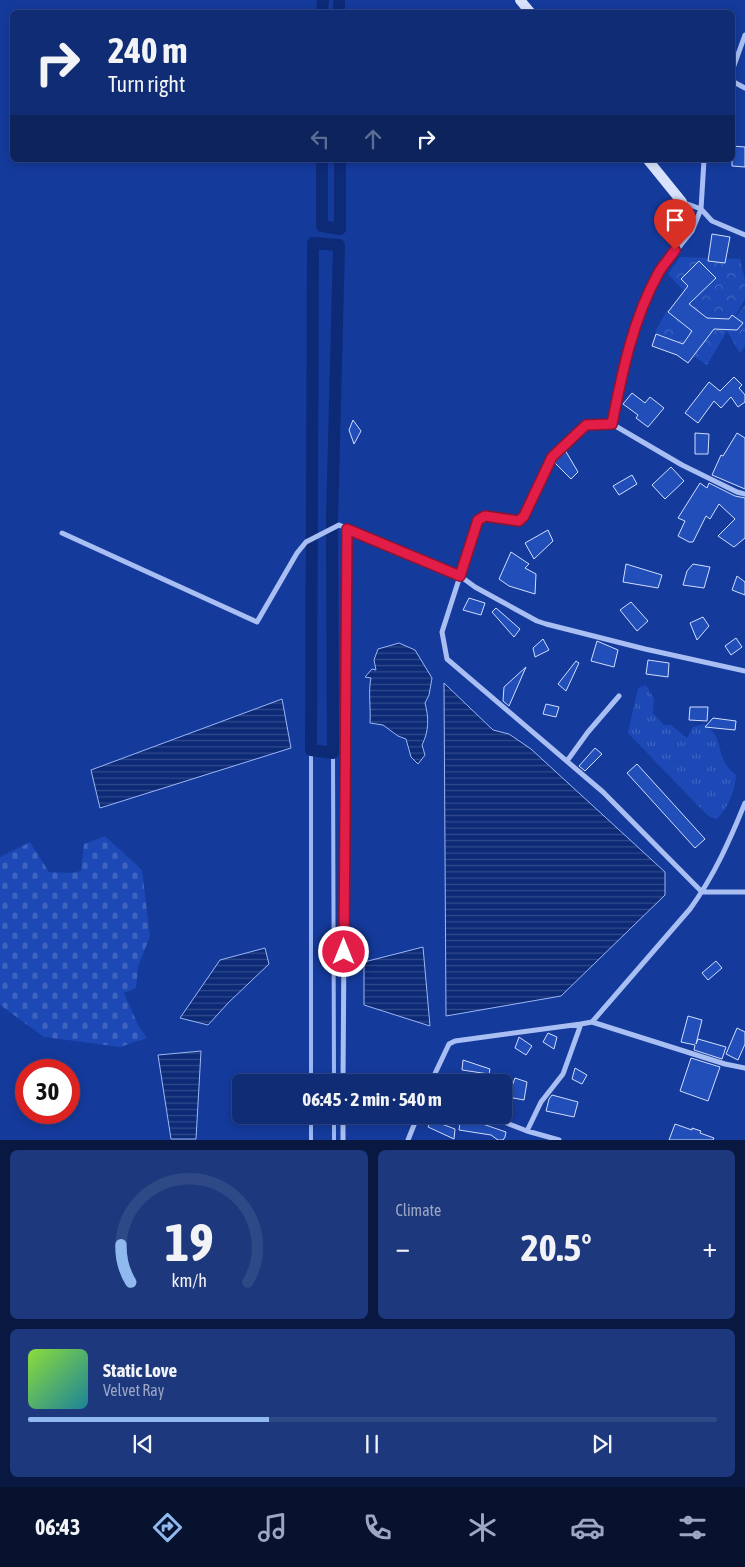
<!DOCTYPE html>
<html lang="en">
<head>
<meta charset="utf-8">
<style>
	:root { --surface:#0f2c74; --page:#1d387c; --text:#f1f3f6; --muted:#9ba7c5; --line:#2f4886; --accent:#90b9f0 }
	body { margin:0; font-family:"Asap Condensed",sans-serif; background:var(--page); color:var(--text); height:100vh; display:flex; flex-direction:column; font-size:19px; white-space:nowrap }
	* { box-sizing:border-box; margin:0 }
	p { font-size:16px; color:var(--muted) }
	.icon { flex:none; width:28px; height:28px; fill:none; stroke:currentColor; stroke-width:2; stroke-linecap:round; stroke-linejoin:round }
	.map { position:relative; height:1140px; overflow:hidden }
	.details { display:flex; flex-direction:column; gap:10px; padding:10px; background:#081840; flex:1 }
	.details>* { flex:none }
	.guide { position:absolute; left:10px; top:10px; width:725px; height:152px; border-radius:8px; box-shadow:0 2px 8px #0003,0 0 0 1px var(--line); background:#0f2c74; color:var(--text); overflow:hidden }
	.speed { position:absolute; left:15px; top:1059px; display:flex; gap:10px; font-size:25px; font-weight:700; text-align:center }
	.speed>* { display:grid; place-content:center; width:65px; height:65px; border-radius:50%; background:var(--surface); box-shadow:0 2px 8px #0003,0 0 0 1px var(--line); line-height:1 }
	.speed .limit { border:8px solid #d22; background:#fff; color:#111 }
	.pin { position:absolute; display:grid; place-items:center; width:42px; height:42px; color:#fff; margin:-51px -21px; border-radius:50% 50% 50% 0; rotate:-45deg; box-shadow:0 0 5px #0007 }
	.pin .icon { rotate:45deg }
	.me { position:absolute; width:55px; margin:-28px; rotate:0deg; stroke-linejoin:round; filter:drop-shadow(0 0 4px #0008) }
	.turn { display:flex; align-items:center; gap:18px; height:105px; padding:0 15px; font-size:22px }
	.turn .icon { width:65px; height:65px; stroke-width:2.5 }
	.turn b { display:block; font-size:35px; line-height:42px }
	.lanes { display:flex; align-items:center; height:48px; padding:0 15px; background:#0003; justify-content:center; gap:25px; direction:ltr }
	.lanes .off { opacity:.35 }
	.big { font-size:38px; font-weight:700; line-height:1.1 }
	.details .card { flex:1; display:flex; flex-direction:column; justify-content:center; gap:8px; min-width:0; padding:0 18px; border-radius:8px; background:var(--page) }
	.details .dial { align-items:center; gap:0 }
	.dial svg { height:130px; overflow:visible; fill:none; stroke:var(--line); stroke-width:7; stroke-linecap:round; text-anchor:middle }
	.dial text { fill:var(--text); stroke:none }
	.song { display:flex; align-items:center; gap:15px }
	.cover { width:60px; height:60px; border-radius:8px; background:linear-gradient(135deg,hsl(90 70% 55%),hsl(190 70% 35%)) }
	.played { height:5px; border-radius:2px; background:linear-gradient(90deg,var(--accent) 35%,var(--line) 35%) }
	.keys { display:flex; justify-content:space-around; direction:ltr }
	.heat { display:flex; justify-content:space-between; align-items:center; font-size:28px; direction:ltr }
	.details .tiles { flex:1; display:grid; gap:10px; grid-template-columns:1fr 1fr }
	.card:last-child { grid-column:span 2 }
	.trip { position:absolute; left:232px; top:1074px; width:280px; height:50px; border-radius:8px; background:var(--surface); box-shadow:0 2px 8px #0003,0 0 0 1px var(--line); font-weight:700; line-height:50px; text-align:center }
	.tab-bar { display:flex; height:80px; justify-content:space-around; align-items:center; background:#06122e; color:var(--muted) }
	.tab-bar .icon { width:35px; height:35px }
	.tab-bar .on { color:var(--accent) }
	.tab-bar b { font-size:22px; color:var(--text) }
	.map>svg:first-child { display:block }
</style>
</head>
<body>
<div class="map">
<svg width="745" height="1140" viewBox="0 0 745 1140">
	<defs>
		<pattern id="grass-tufts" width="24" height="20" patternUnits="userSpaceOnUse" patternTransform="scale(1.25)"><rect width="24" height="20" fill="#1c49b5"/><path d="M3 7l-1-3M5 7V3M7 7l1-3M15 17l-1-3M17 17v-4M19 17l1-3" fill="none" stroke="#3e64c0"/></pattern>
		<pattern id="forest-crowns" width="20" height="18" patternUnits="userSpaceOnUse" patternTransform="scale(1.25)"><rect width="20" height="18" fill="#1c49b5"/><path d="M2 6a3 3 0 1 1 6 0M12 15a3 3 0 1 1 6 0" fill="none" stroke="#3e64c0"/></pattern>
		<pattern id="cemetery-stones" width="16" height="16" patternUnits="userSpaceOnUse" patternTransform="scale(1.25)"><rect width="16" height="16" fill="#1c49b5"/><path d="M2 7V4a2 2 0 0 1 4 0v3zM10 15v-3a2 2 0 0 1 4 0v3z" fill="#3e64c0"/></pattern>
		<pattern id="water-rules" width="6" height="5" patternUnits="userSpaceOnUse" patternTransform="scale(1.25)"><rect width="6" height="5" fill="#0d2a77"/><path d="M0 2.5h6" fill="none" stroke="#314a8b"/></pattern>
	</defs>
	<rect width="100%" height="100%" fill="#143a9b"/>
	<path fill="url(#grass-tufts)" d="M 646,685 L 654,699 L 653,713 L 664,725 L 671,725 L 687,738 L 693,727 L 704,724 C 724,738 716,749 727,766 C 729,769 733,772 736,775 C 735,791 728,808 717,819 L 707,815 L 628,733 L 638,688 Z"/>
	<path fill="url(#forest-crowns)" d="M 680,257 L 740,259 L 745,280 L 745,299 L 732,321 L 745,305 L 745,346 L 740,353 L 727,331 L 707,365 L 655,332 L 667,310 L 694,302 L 668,274 Z"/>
	<path fill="url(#cemetery-stones)" d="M 105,836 L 142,870 L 150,936 L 138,967 L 136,988 L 124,993 L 138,1025 L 147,1038 L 120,1047 L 44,1037 L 0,1005 L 0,857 L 30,842 L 49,872 L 71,873 L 81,871 L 84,844 Z"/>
	<path fill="url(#water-rules)" stroke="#9bb7f6" d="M 399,643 L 415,650 L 432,678 L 429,695 L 425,703 C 429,718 429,731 422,745 L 425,755 L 418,764 L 411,757 L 406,739 L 398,736 L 383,725 L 370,723 C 371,707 368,692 371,678 L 365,677 L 372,669 L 376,670 L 374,660 L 378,649 Z
		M 444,683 L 493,730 L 509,734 L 531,749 L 665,872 L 665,895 L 561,996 L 446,1016 Z
		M 282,699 L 291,748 L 100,808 L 91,770 Z
		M 423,947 L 430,1026 L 364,1005 L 364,962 Z
		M 265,948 L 269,964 L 229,1002 L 208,1025 L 180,1018 L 220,960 Z
		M 201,1051 L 196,1139 L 171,1139 L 158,1055 Z"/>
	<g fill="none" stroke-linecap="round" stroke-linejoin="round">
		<path stroke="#9bb7f6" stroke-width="4" d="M 333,753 L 334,1082
			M 311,1082 L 311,750
			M 334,1115 L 334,1140
			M 311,1140 L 311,1115"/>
		<path stroke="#0d2a77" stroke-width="12" d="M 339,0 L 339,12
			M 322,12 L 323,0
			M 322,160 L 322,226 L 340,229 L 340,160
			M 313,243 L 339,245 L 332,521 L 333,753 L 311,750 Z"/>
	</g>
	<path fill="#224eba" stroke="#d1defd" d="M 732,146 L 745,147 L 745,167 L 732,166 Z
		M 712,234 L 730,237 L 725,263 L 708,261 Z
		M 699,261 L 716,278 L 689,304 L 707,318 L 729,319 L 732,315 L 743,323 L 737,330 L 714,329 L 688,363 L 677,355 L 652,346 L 656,334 L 683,344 L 692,331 L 668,312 L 688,286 L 681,279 Z
		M 734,377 L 742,385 L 739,388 L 745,395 L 745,402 L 738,407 L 731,397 L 721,408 L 714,401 L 698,423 L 685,413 L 709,382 L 720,391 Z
		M 632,393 L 645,403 L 650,397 L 664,408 L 648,427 L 636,418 L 638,415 L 623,404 Z
		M 353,420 L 361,431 L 354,444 L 349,430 Z
		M 695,433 L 709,434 L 708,454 L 695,454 Z
		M 737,433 L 745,438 L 745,489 L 712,475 L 721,455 L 723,456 Z
		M 565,450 L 578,472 L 571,479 L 554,462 Z
		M 671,467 L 684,481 L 665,499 L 652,485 Z
		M 632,475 L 637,484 L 619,495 L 613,486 Z
		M 700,483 L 707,488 L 709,483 L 735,496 L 745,498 L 745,538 L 734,547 L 718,536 L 735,519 L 719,504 L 710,519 L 706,516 L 693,542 L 689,542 L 678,536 L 685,521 L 678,518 Z
		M 548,530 L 553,541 L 534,559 L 525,543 Z
		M 511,552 L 529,564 L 525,568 L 536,574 L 535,594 L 509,586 L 499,579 Z
		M 626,564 L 662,575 L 658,588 L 623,582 Z
		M 693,564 L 710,567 L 704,588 L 683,585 L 687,571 Z
		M 737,576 L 745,582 L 745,595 L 732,590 Z
		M 469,598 L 485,603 L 481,615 L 463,610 Z
		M 631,602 L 648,621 L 637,631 L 620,610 Z
		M 496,608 L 520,629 L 514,637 L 492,612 Z
		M 703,617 L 709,626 L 697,640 L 690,623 Z
		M 736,638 L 742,647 L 731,655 L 725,646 Z
		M 543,639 L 549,650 L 535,657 L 533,648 Z
		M 597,641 L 618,650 L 614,667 L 591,661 Z
		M 648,660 L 669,663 L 668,677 L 646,674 Z
		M 576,661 L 579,663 L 566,691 L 558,684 Z
		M 526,667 L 509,706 L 503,701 L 504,687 Z
		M 546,704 L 559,707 L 556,717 L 543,714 Z
		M 690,707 L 708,707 L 707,721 L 689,720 Z
		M 713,718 L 736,721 L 735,730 L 705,727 Z
		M 595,748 L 602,754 L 585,771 L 579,766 Z
		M 637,764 L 705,839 L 695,848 L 627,773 Z
		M 716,961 L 722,968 L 708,980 L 702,973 Z
		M 688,1016 L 702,1020 L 696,1044 L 698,1039 L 726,1047 L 722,1059 L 694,1050 L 695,1045 L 681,1042 Z
		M 737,1028 L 745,1032 L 745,1044 L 738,1060 L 726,1054 Z
		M 548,1033 L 557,1037 L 554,1049 L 543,1042 Z
		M 519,1037 L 532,1046 L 526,1055 L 515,1048 Z
		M 691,1058 L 720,1067 L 708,1101 L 680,1091 Z
		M 463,1060 L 490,1069 L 489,1074 L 462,1070 Z
		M 575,1068 L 587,1075 L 582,1084 L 572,1079 Z
		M 515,1078 L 527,1082 L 524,1100 L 508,1097 Z
		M 552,1095 L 578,1102 L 574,1117 L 546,1111 L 549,1099 Z
		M 461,1115 L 473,1115 L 471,1120 L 506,1132 L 505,1137 L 503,1140 L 498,1140 L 491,1135 L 459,1130 Z
		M 431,1120 L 455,1129 L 454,1139 L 428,1127 Z
		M 675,1124 L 692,1130 L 692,1128 L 701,1131 L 700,1133 L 714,1138 L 713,1140 L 669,1140 Z"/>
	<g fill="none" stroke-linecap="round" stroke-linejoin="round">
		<path stroke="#a9bff3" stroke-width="5" d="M 732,71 L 745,35
			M 732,81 L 745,88
			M 704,160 L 701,209 L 692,231 L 659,272 L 637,320 L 621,382 L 612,424 L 586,425 L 552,457 L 524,516 L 519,521 L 485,516 L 478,520 L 442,632 L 447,659 L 603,792 L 702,892 L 745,892
			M 682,202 L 701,209 L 712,221 L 745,235
			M 612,424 L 682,465 L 737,492 L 745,494
			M 62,533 L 257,622 L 297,553 L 306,542 L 339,525 L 460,576 L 475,587 L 537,621 L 546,624 L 645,649 L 745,671
			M 567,761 L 588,732 L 619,696
			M 592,1022 L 725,1064 L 745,1068
			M 343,1081 L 358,1082
			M 343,1082 L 347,529
			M 431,1082 L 449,1044 L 455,1041 L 581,1024
			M 343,1115 L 343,1140
			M 486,1115 L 527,1131 L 559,1140
			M 527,1131 L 541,1102 L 563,1074 L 581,1024 L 592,1022 L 690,909 C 714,876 730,840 745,803
			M 408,1140 L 418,1115"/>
		<path stroke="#d8e2fd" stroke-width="10" d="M 520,0 L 530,12
			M 648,160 L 682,202"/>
	</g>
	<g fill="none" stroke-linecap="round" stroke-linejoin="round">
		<g stroke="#92132f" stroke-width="12">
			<path id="route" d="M 344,952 L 347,529 L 460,576 L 478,520 L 485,516 L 519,521 L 524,516 L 552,457 L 586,425 L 612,424 C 622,373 633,318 659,272 C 663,265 670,258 675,250"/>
		</g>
		<use href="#route" stroke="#e11d48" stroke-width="9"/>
	</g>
</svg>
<div class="speed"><div class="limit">30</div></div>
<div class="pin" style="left:675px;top:250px;background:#d93025"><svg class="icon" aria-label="arrive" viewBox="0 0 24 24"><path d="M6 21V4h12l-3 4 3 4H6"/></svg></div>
<svg class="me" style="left:344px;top:952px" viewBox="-20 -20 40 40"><circle r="17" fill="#e11d48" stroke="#fff" stroke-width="3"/><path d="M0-11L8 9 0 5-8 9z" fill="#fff"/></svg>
<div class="trip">06:45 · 2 min · 540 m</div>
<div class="guide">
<div class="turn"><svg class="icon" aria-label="right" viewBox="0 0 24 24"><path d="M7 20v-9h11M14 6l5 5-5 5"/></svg><div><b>240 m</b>Turn right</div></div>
<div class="lanes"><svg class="icon off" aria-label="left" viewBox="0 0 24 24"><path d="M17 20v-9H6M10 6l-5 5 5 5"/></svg><svg class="icon off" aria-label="ahead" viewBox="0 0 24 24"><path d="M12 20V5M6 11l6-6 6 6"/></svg><svg class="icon" aria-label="right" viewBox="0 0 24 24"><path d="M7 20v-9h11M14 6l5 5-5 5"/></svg></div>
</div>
</div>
<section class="details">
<div class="tiles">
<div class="card dial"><svg viewBox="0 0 100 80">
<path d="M14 69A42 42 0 1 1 86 69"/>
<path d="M14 69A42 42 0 0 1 8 46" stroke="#90b9f0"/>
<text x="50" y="56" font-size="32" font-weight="700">19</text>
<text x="50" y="72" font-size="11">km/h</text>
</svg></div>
<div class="card"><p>Climate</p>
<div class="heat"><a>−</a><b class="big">20.5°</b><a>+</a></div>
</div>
<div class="card">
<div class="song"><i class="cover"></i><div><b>Static Love</b><p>Velvet Ray</p></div></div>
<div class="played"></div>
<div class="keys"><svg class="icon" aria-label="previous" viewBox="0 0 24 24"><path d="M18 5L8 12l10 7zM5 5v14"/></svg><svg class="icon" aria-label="pause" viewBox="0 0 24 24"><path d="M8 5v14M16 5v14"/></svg><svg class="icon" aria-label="next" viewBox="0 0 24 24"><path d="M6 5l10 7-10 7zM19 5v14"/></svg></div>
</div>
</div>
</section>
<nav class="tab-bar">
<b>06:43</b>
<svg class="icon on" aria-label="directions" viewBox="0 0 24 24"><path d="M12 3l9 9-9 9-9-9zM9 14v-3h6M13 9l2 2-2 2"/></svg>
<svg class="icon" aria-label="music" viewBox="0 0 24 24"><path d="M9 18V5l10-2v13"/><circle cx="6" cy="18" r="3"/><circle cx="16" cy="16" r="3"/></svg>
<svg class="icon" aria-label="phone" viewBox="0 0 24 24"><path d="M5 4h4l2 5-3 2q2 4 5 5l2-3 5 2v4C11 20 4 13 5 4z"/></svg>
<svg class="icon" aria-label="climate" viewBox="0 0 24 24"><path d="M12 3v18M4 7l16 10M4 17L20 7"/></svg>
<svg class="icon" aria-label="car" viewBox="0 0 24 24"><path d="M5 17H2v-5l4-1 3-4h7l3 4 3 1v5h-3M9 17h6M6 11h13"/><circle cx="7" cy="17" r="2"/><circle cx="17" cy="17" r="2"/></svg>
<svg class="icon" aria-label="filters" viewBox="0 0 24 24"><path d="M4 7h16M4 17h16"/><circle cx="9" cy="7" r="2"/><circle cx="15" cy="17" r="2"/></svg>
</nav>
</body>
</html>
